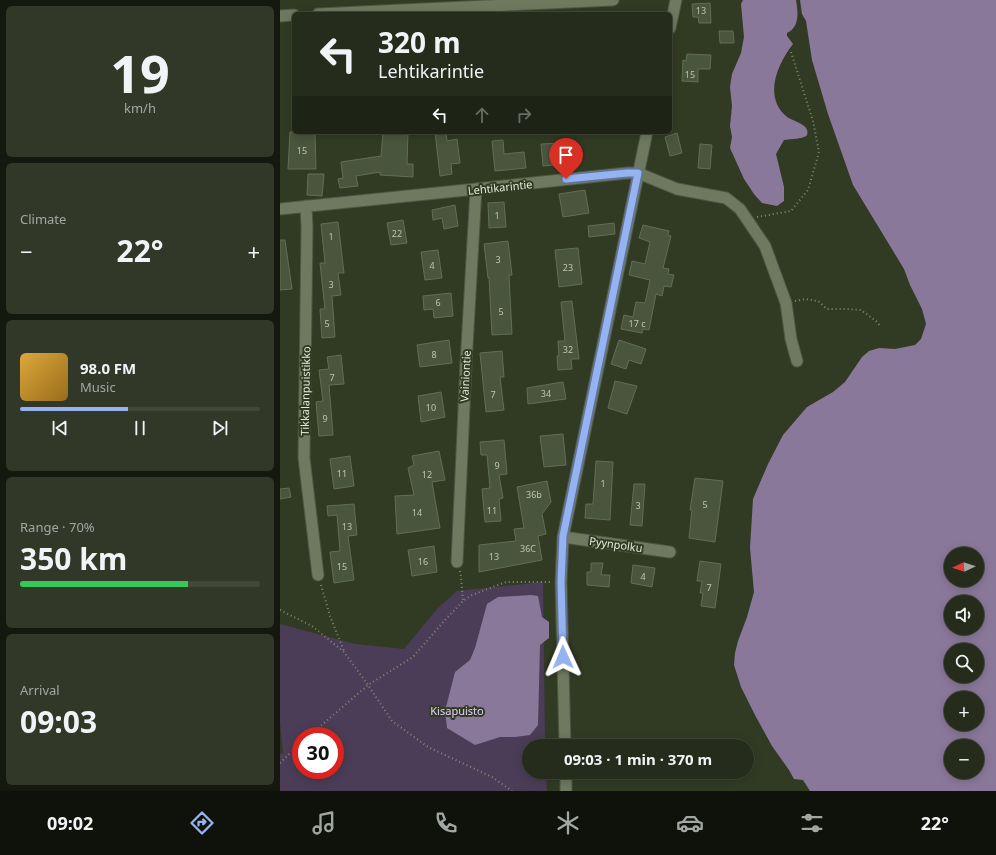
<!DOCTYPE html>
<html lang="en">
<head>
<meta charset="utf-8">
<style>
	:root { --surface:#252c1b; --page:#313828; --text:#f1f3f6; --muted:#a3a7a3; --line:#42483a; --accent:#95b2f1 }
	body { margin:0; font-family:"Noto Sans",sans-serif; background:var(--page); color:var(--text); height:100vh; display:flex; flex-direction:column; font-size:15px; white-space:nowrap }
	* { box-sizing:border-box; margin:0 }
	p { font-size:13px; color:var(--muted) }
	.icon { flex:none; width:22px; height:22px; fill:none; stroke:currentColor; stroke-width:2; stroke-linecap:round; stroke-linejoin:round }
	.map { position:relative; flex:1; overflow:hidden }
	.details { display:flex; flex-direction:column; gap:6px; padding:6px; background:#14180f; width:280px }
	.details>* { flex:none }
	.guide { position:absolute; left:12px; top:12px; width:380px; height:122px; border-radius:6px; box-shadow:0 2px 10px #0003,0 0 0 1px var(--line); background:#252c1b; color:var(--text); overflow:hidden }
	.needle { width:26px; rotate:266deg }
	.buttons { position:absolute; left:664px; top:547px; display:grid; gap:8px }
	.buttons a { display:grid; place-items:center; width:40px; height:40px; border-radius:50%; background:var(--surface); box-shadow:0 2px 10px #0003,0 0 0 1px var(--line); font-size:20px }
	.speed { position:absolute; left:12px; top:727px; display:flex; gap:8px; font-size:20px; font-weight:700; text-align:center }
	.speed>* { display:grid; place-content:center; width:52px; height:52px; border-radius:50%; background:var(--surface); box-shadow:0 2px 10px #0003,0 0 0 1px var(--line); line-height:1 }
	.speed .limit { border:6px solid #d22; background:#fff; color:#111 }
	.pin { position:absolute; display:grid; place-items:center; width:34px; height:34px; color:#fff; margin:-41px -17px; border-radius:50% 50% 50% 0; rotate:-45deg; box-shadow:0 0 4px #0007 }
	.pin .icon { rotate:45deg }
	.me { position:absolute; width:44px; margin:-22px; rotate:359deg; stroke-linejoin:round; filter:drop-shadow(0 0 3px #0008) }
	.turn { display:flex; align-items:center; gap:14px; height:84px; padding:0 20px; font-size:18px }
	.turn .icon { width:52px; height:52px; stroke-width:2.5 }
	.turn b { display:block; font-size:28px; line-height:34px }
	.lanes { display:flex; align-items:center; height:38px; padding:0 20px; background:#0003; justify-content:center; gap:20px; direction:ltr }
	.lanes .off { opacity:.35 }
	.big { font-size:30px; font-weight:700; line-height:1.1 }
	.details .widget { flex:1; display:flex; flex-direction:column; justify-content:center; gap:6px; min-width:0; padding:0 14px; border-radius:6px; background:var(--page) }
	.details .dial { align-items:center; gap:0 }
	.dial b { font-size:52px; line-height:1 }
	.song { display:flex; align-items:center; gap:12px }
	.cover { width:48px; height:48px; border-radius:6px; background:linear-gradient(135deg,hsl(40 70% 55%),hsl(40 70% 35%)) }
	.played { height:4px; border-radius:2px; background:linear-gradient(90deg,var(--accent) 45%,var(--line) 45%) }
	.keys { display:flex; justify-content:space-around; direction:ltr }
	.heat { display:flex; justify-content:space-between; align-items:center; font-size:22px; direction:ltr }
	.charge { height:6px; border-radius:3px; background:linear-gradient(90deg,#34c759 70%,var(--line) 0) }
	.trip { position:absolute; left:242px; top:739px; width:232px; height:40px; border-radius:20px; background:var(--surface); box-shadow:0 2px 10px #0003,0 0 0 1px var(--line); font-weight:700; line-height:40px; text-align:center }
	.tabs { display:flex; height:64px; justify-content:space-around; align-items:center; background:#0f120b; color:var(--muted) }
	.tabs .icon { width:28px; height:28px }
	.tabs .current { color:var(--accent) }
	.tabs b { font-size:18px; color:var(--text) }
	main { display:flex; flex:1; min-height:0 }
	.map>svg:first-child { display:block }
</style>
</head>
<body>
<main>
<section class="details">
<div class="widget dial"><b>19</b><p>km/h</p></div>
<div class="widget"><p>Climate</p>
<div class="heat"><a>−</a><b class="big">22°</b><a>+</a></div>
</div>
<div class="widget">
<div class="song"><i class="cover"></i><div><b>98.0 FM</b><p>Music</p></div></div>
<div class="played"></div>
<div class="keys"><svg class="icon" aria-label="previous" viewBox="0 0 24 24"><path d="M18 5L8 12l10 7zM5 5v14"/></svg><svg class="icon" aria-label="pause" viewBox="0 0 24 24"><path d="M8 5v14M16 5v14"/></svg><svg class="icon" aria-label="next" viewBox="0 0 24 24"><path d="M6 5l10 7-10 7zM19 5v14"/></svg></div>
</div>
<div class="widget"><p>Range · 70%</p><b class="big">350 km</b><div class="charge"></div></div>
<div class="widget"><p>Arrival</p><b class="big">09:03</b></div>
</section>
<div class="map">
<svg width="716" height="791" viewBox="0 0 716 791">
	<rect width="100%" height="100%" fill="#313b24"/>
	<path fill="#4b3d58" fill-rule="evenodd" d="M 263,582 L 265,746 L 249,746 L 249,772 L 266,772 L 267,791 L 0,791 L 0,754 L 3,753 L 0,722 L 0,624 L 75,644 L 124,649 L 157,609 L 177,591 ZM 21,736 L 55,736 L 55,770 L 21,770 Z"/>
	<path fill="#8a789b" fill-rule="evenodd" d="M 463,0 L 516,0 C 518,12 520,27 507,33 L 507,36 L 513,44 C 498,63 483,96 506,116 C 511,121 531,124 527,135 C 525,139 510,139 504,140 L 496,154 L 504,187 L 504,201 L 497,206 L 482,203 L 474,194 L 464,179 L 450,148 L 452,137 L 450,126 L 452,106 L 450,87 L 452,74 L 461,53 L 464,37 L 461,4 Z
		M 520,0 L 716,0 L 716,791 L 530,791 L 523,780 L 514,779 L 509,770 L 492,746 L 475,715 L 461,687 L 454,665 L 455,653 L 458,641 L 467,617 L 474,592 L 470,548 L 473,499 L 488,464 L 503,435 L 527,407 L 553,392 L 565,382 L 582,357 L 589,351 L 599,348 L 615,349 L 635,345 L 641,339 L 646,324 L 642,309 L 630,285 L 624,269 L 573,185 L 548,114 L 532,60 L 526,21 L 522,14 ZM 671,554 L 697,554 L 697,580 L 671,580 ZM 671,602 L 697,602 L 697,628 L 671,628 ZM 671,650 L 697,650 L 697,676 L 671,676 ZM 671,698 L 697,698 L 697,724 L 671,724 ZM 671,746 L 697,746 L 697,772 L 671,772 Z
		M 251,595 L 258,596 L 262,617 L 269,622 L 269,638 L 260,645 L 258,725 L 250,735 L 235,737 L 220,737 L 195,745 L 167,728 L 165,711 L 175,672 L 190,660 L 195,648 L 207,604 L 218,597 Z"/>
	<path fill="#4a553d" stroke="#626e54" d="M 430,3 L 431,23 L 419,23 L 418,17 L 413,17 L 412,4 Z
		M 439,31 L 453,31 L 454,43 L 440,43 Z
		M 407,54 L 431,55 L 430,69 L 418,69 L 418,82 L 402,81 L 403,60 L 406,61 Z
		M 10,132 L 35,132 L 36,169 L 8,169 Z
		M 103,132 L 128,132 L 127,164 L 133,164 L 133,177 L 100,175 L 100,172 L 76,176 L 78,186 L 60,188 L 58,179 L 63,178 L 61,162 L 101,156 Z
		M 155,132 L 166,132 L 167,141 L 177,139 L 180,163 L 171,164 L 172,174 L 160,176 Z
		M 397,133 L 402,153 L 390,156 L 385,137 Z
		M 223,140 L 224,154 L 244,152 L 246,168 L 215,171 L 212,141 Z
		M 284,143 L 285,164 L 263,166 L 261,144 Z
		M 420,144 L 432,145 L 430,169 L 418,168 Z
		M 28,174 L 44,174 L 42,196 L 27,195 Z
		M 305,190 L 309,213 L 283,217 L 279,194 Z
		M 224,202 L 226,227 L 209,228 L 208,203 Z
		M 175,205 L 178,226 L 164,229 L 162,218 L 153,220 L 152,210 Z
		M 123,220 L 127,243 L 111,245 L 107,223 Z
		M 58,222 L 64,273 L 58,273 L 61,295 L 52,296 L 55,337 L 42,338 L 40,309 L 45,309 L 40,263 L 45,263 L 41,224 Z
		M 334,223 L 335,234 L 309,237 L 308,226 Z
		M 363,225 L 389,231 L 388,235 L 391,236 L 383,268 L 389,269 L 388,274 L 394,275 L 391,287 L 384,286 L 382,296 L 376,294 L 369,330 L 363,329 L 362,333 L 341,329 L 344,315 L 353,317 L 356,302 L 365,303 L 370,280 L 349,275 L 352,261 L 365,264 L 370,242 L 359,238 Z
		M 0,240 L 5,240 L 12,289 L 0,290 Z
		M 228,241 L 232,275 L 229,275 L 232,334 L 212,335 L 209,277 L 208,278 L 204,244 Z
		M 298,248 L 302,284 L 279,287 L 275,250 Z
		M 158,250 L 162,278 L 145,280 L 141,252 Z
		M 171,293 L 173,316 L 154,318 L 153,309 L 144,310 L 143,296 Z
		M 292,301 L 299,359 L 291,359 L 292,369 L 278,370 L 277,356 L 279,356 L 278,341 L 285,341 L 281,302 Z
		M 169,340 L 172,363 L 140,367 L 137,345 Z
		M 339,340 L 366,349 L 361,364 L 349,360 L 346,369 L 331,364 Z
		M 222,351 L 224,377 L 220,377 L 224,410 L 206,412 L 200,353 Z
		M 61,355 L 64,384 L 49,385 L 53,435 L 39,436 L 36,402 L 43,401 L 39,370 L 49,369 L 47,357 Z
		M 335,381 L 357,386 L 347,414 L 328,408 Z
		M 283,382 L 286,399 L 248,404 L 247,388 Z
		M 161,392 L 165,417 L 141,422 L 138,396 Z
		M 283,434 L 286,465 L 264,467 L 260,436 Z
		M 224,440 L 227,474 L 219,475 L 223,498 L 219,499 L 221,521 L 205,522 L 202,489 L 210,488 L 207,455 L 201,455 L 200,442 Z
		M 159,451 L 165,480 L 152,482 L 160,528 L 117,534 L 115,496 L 134,495 L 128,468 L 134,465 L 132,456 Z
		M 70,456 L 74,486 L 54,489 L 50,459 Z
		M 316,461 L 333,462 L 330,520 L 305,518 L 306,504 L 313,504 Z
		M 415,478 L 443,481 L 435,542 L 409,538 L 412,510 L 410,510 Z
		M 267,481 L 271,502 L 262,514 L 266,534 L 258,536 L 262,560 L 199,572 L 199,545 L 236,541 L 234,529 L 244,528 L 237,487 Z
		M 354,484 L 365,484 L 362,526 L 350,525 Z
		M 9,488 L 11,497 L 0,499 L 0,489 Z
		M 74,504 L 77,535 L 68,536 L 74,580 L 54,583 L 50,552 L 60,551 L 57,515 L 48,516 L 47,506 Z
		M 154,546 L 157,572 L 132,576 L 128,550 Z
		M 420,561 L 441,564 L 435,608 L 421,606 L 423,593 L 420,593 L 422,581 L 417,581 Z
		M 311,563 L 323,563 L 321,575 L 330,575 L 329,587 L 307,585 L 307,572 L 311,572 Z
		M 353,565 L 375,568 L 372,587 L 351,583 Z"/>
	<g fill="none" stroke-linecap="round" stroke-linejoin="round">
		<g stroke="#4d5641" stroke-width="13">
			<path id="minor" d="M 38,14 L 333,0
				M 0,16 L 14,15
				M 390,28 L 396,0
				M 26,206 L 27,228 L 24,458 L 38,575
				M 0,209 L 196,189 L 347,173 L 358,173 L 397,189 L 446,198 L 460,209 L 485,246 L 506,303 L 511,339 L 517,361
				M 283,537 L 390,552
				M 177,562 L 186,364 L 196,189
				M 285,746 L 281,582 L 283,537 L 367,132
				M 286,772 L 286,791"/>
		</g>
		<path stroke="#808976" stroke-width="2" stroke-dasharray="1 3" stroke-linecap="butt" d="M 477,217 L 511,211 L 528,190 L 539,152 L 533,121 L 511,52
			M 515,301 L 525,299 L 538,301 L 547,309 L 567,309 L 581,310 L 596,321 L 601,327
			M 180,571 L 181,577 L 183,601
			M 41,585 L 50,616 L 64,651
			M 0,610 L 32,626 L 64,652 L 88,685 L 112,721 L 148,747 L 212,777 L 232,791
			M 29,736 L 88,685 L 133,657 L 165,620 L 183,601 L 192,595 L 226,582 L 271,582
			M 0,763 L 21,743"/>
		<use href="#minor" stroke="#6e7960" stroke-width="11"/>
	</g>
	<g fill="none" stroke-linecap="round" stroke-linejoin="round">
		<g stroke="#61749d" stroke-width="10">
			<path id="route" d="M 283,657 L 281,582 L 283,536 L 358,173 L 347,173 L 286,179"/>
		</g>
		<use href="#route" stroke="#95b2f1" stroke-width="7"/>
	</g>
	<g text-anchor="middle" dominant-baseline="central" stroke-width="4" stroke-linejoin="round" paint-order="stroke">
		<g font-size="9" fill="#bcc4b4">
			<text x="421" y="10">13</text>
			<text x="410" y="74">15</text>
			<text x="22" y="150">15</text>
			<text x="217" y="215">1</text>
			<text x="117" y="233">22</text>
			<text x="51" y="236">1</text>
			<text x="218" y="259">3</text>
			<text x="152" y="265">4</text>
			<text x="288" y="267">23</text>
			<text x="51" y="284">3</text>
			<text x="158" y="302">6</text>
			<text x="221" y="311">5</text>
			<text x="47" y="323">5</text>
			<text x="357" y="323">17 c</text>
			<text x="288" y="349">32</text>
			<text x="154" y="354">8</text>
			<text x="52" y="377">7</text>
			<text x="266" y="393">34</text>
			<text x="213" y="394">7</text>
			<text x="151" y="407">10</text>
			<text x="45" y="418">9</text>
			<text x="217" y="465">9</text>
			<text x="62" y="473">11</text>
			<text x="147" y="474">12</text>
			<text x="323" y="483">1</text>
			<text x="254" y="494">36b</text>
			<text x="425" y="504">5</text>
			<text x="358" y="505">3</text>
			<text x="212" y="510">11</text>
			<text x="137" y="512">14</text>
			<text x="67" y="526">13</text>
			<text x="248" y="548">36C</text>
			<text x="214" y="556">13</text>
			<text x="143" y="561">16</text>
			<text x="62" y="566">15</text>
			<text x="363" y="576">4</text>
			<text x="429" y="587">7</text>
		</g>
		<g font-size="11" fill="#e2e9db" stroke="#313b24">
			<text transform="translate(220 187) rotate(-6)">Lehtikarintie</text>
			<text transform="translate(185 376) rotate(-87)">Vainiontie</text>
			<text transform="translate(25 391) rotate(-89)">Tikkalanpuistikko</text>
			<text transform="translate(336 544) rotate(8)">Pyynpolku</text>
		</g>
		<g font-size="11" fill="#e5cdfc" stroke="#313b24">
			<text x="177" y="710">Kisapuisto</text>
		</g>
	</g>
</svg>
<div class="buttons">
<a><svg class="needle" viewBox="-14 -14 28 28"><path d="M0-13l5 13h-10z" fill="#e53935"/><path d="M0 13l5-13h-10z" fill="#a3a7a3"/></svg></a>
<a><svg class="icon" aria-label="sound" viewBox="0 0 24 24"><path d="M4 9h4l5-4v14l-5-4H4zM17 9q2 3 0 6"/></svg></a>
<a><svg class="icon" aria-label="search" viewBox="0 0 24 24"><circle cx="10" cy="10" r="6"/><path d="M15 15l6 6"/></svg></a>
<a>+</a>
<a>−</a>
</div>
<div class="speed"><div class="limit">30</div></div>
<div class="pin" style="left:286px;top:179px;background:#d93025"><svg class="icon" aria-label="arrive" viewBox="0 0 24 24"><path d="M6 21V4h12l-3 4 3 4H6"/></svg></div>
<svg class="me" style="left:283px;top:657px" viewBox="-20 -20 40 40"><path d="M0-17L14 15 0 8-14 15z" fill="#95b2f1" stroke="#fff" stroke-width="4"/></svg>
<div class="trip">09:03 · 1 min · 370 m</div>
<div class="guide">
<div class="turn"><svg class="icon" aria-label="left" viewBox="0 0 24 24"><path d="M17 20v-9H6M10 6l-5 5 5 5"/></svg><div><b>320 m</b>Lehtikarintie</div></div>
<div class="lanes"><svg class="icon" aria-label="left" viewBox="0 0 24 24"><path d="M17 20v-9H6M10 6l-5 5 5 5"/></svg><svg class="icon off" aria-label="ahead" viewBox="0 0 24 24"><path d="M12 20V5M6 11l6-6 6 6"/></svg><svg class="icon off" aria-label="right" viewBox="0 0 24 24"><path d="M7 20v-9h11M14 6l5 5-5 5"/></svg></div>
</div>
</div>
</main>
<nav class="tabs">
<b>09:02</b>
<svg class="icon current" aria-label="directions" viewBox="0 0 24 24"><path d="M12 3l9 9-9 9-9-9zM9 14v-3h6M13 9l2 2-2 2"/></svg>
<svg class="icon" aria-label="music" viewBox="0 0 24 24"><path d="M9 18V5l10-2v13"/><circle cx="6" cy="18" r="3"/><circle cx="16" cy="16" r="3"/></svg>
<svg class="icon" aria-label="phone" viewBox="0 0 24 24"><path d="M5 4h4l2 5-3 2q2 4 5 5l2-3 5 2v4C11 20 4 13 5 4z"/></svg>
<svg class="icon" aria-label="climate" viewBox="0 0 24 24"><path d="M12 3v18M4 7l16 10M4 17L20 7"/></svg>
<svg class="icon" aria-label="car" viewBox="0 0 24 24"><path d="M5 17H2v-5l4-1 3-4h7l3 4 3 1v5h-3M9 17h6M6 11h13"/><circle cx="7" cy="17" r="2"/><circle cx="17" cy="17" r="2"/></svg>
<svg class="icon" aria-label="filters" viewBox="0 0 24 24"><path d="M4 7h16M4 17h16"/><circle cx="9" cy="7" r="2"/><circle cx="15" cy="17" r="2"/></svg>
<b>22°</b>
</nav>
</body>
</html>
